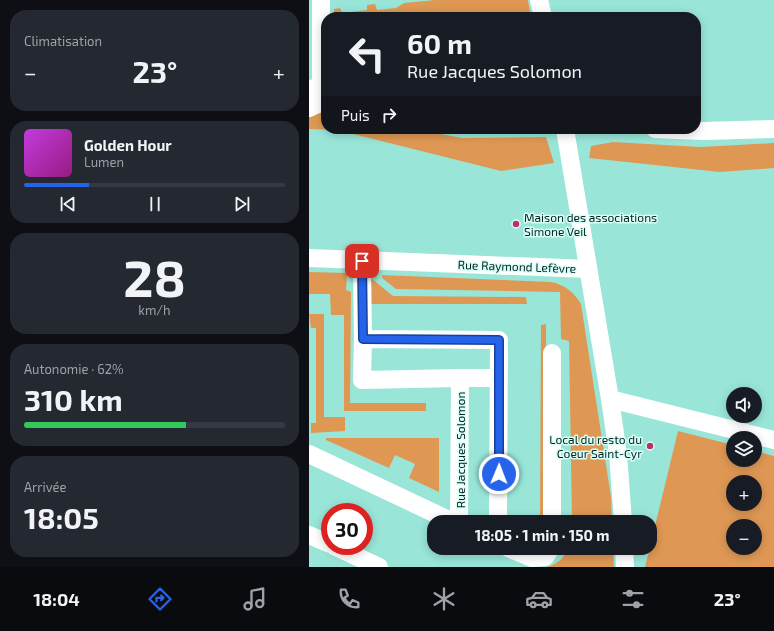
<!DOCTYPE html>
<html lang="fr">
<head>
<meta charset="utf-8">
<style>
	:root { --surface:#171b24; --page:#242831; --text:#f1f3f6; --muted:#9ea1a6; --line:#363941; --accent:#2563eb }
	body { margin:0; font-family:"Exo 2",sans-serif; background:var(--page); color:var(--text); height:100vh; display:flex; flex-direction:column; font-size:15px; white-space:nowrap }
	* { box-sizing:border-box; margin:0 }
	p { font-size:13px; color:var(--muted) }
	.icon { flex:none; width:22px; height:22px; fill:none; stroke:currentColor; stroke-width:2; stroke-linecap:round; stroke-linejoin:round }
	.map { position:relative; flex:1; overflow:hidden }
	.panel { display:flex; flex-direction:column; gap:10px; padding:10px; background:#0d0f14; width:309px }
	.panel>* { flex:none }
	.top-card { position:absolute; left:12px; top:12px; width:380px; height:122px; border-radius:16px; box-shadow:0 2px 10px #0003; background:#171b24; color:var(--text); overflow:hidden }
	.tools { position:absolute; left:417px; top:387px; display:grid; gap:8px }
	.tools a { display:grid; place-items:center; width:36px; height:36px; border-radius:50%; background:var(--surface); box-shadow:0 2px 10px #0003; font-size:20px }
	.speed { position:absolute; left:12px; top:503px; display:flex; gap:8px; font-size:20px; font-weight:700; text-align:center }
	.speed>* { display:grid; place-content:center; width:52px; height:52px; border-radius:50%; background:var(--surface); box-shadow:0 2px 10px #0003; line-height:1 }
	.speed .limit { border:6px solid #d22; background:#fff; color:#111 }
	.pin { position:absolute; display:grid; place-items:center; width:34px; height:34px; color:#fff; margin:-17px; border-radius:8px; box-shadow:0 2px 6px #0006 }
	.me { position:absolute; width:44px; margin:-22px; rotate:1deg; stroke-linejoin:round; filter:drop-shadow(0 0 3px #0008) }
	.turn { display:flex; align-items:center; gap:14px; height:84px; padding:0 20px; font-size:18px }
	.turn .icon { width:52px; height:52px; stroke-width:2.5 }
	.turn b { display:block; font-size:28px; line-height:34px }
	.then { display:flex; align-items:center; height:38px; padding:0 20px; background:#0003; gap:8px; font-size:15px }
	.big { font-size:30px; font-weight:700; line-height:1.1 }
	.panel .card { flex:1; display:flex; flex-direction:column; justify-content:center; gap:6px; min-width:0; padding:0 14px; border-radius:16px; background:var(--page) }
	.panel .dial { align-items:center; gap:0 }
	.dial b { font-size:52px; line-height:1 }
	.song { display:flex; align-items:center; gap:12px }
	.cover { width:48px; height:48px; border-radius:6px; background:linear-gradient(135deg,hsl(290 70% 55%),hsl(310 70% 35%)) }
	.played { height:4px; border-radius:2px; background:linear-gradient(90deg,var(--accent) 25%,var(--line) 25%) }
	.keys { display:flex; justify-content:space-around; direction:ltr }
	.heat { display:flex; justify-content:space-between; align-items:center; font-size:22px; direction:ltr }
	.charge { height:6px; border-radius:3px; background:linear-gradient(90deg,#34c759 62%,var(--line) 0) }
	.trip { position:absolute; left:118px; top:515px; width:230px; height:40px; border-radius:16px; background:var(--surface); box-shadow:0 2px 10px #0003; font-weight:700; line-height:40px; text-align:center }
	.tab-bar { display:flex; height:64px; justify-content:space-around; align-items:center; background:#090b0e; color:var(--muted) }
	.tab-bar .icon { width:28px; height:28px }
	.tab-bar .on { color:var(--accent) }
	.tab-bar b { font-size:18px; color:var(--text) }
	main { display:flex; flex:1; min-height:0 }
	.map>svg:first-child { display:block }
</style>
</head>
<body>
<main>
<section class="panel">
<div class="card"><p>Climatisation</p>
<div class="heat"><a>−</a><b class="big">23°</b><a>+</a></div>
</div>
<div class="card">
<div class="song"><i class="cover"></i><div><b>Golden Hour</b><p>Lumen</p></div></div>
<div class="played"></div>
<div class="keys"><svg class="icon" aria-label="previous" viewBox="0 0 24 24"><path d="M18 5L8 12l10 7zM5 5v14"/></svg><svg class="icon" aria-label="pause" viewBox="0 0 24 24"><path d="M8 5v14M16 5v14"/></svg><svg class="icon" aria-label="next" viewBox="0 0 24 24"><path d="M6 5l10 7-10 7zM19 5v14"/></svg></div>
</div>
<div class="card dial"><b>28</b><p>km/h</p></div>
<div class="card"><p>Autonomie · 62%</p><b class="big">310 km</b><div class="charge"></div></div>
<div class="card"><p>Arrivée</p><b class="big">18:05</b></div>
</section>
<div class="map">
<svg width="465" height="567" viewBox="0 0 465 567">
	<rect width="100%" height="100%" fill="#99e6d9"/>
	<path fill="#df9854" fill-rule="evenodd" d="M 126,0 L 219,0 L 221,12 L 198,17 L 25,17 L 25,9 L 31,8 L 33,13 L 58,10 L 58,5 L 66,4 L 68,10 L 87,8 L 95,3 Z
		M 0,110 L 17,113 L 17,129 L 105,129 L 153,138 L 237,137 L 245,163 L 192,171 L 28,130 L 0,129 Z
		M 304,142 L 392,147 L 465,143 L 465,168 L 411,172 L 280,158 L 282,146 Z
		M 0,272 L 38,273 L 37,290 L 42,292 L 41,403 L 117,403 L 117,411 L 35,411 L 35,315 L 22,315 L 21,294 L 0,294 Z
		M 73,275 L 242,282 C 256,285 265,292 272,304 L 302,497 L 303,522 L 263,522 L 260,341 L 252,339 L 251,292 L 87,289 L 73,278 Z
		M 62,278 L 84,296 L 217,297 L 218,304 L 61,304 Z
		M 0,314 L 15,314 L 15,417 L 36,417 L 36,431 L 2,433 L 2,423 L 7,423 L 7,328 L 2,328 Z
		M 237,324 L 237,522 L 231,522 L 232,325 Z
		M 369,431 L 424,445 L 424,460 L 446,460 L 446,451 L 465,456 L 465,567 L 336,567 ZM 424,482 L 446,482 L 446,504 L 424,504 ZM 424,526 L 446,526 L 446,548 L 424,548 Z
		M 17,438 L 130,438 L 130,492 L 100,478 L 106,464 L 86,455 L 80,468 L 17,440 Z
		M 259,548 L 304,548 L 305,567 L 238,567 C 248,564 256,558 259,548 Z"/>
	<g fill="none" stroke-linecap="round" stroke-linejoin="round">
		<path stroke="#fff" stroke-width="18" d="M 12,0 L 12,77 L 17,94
			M 230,0 L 234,17
			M 0,89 L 7,88 L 15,101 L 0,108
			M 256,129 L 301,399 L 309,454 L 314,522
			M 346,129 L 395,131 L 465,129
			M 0,258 L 279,269
			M 53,261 L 54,339
			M 243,353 L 243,522
			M 151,378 L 189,378
			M 301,399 L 465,440
			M 0,454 L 144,522
			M 150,522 L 151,378 L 53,380 L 54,339 L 190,340 L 189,516 L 188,522
			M 0,535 L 21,544
			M 25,546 L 70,567
			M 199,548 L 223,558 L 236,557 L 242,548
			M 315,548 L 316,567"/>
	</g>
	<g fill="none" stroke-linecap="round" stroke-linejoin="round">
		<g stroke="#184099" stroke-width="10">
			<path id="route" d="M 53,261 L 54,339 L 190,340 L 190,474"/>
		</g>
		<use href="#route" stroke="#2563eb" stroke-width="7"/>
	</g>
	<g fill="#bd3065" stroke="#dafff8" stroke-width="1.5">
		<circle cx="207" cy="224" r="4"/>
		<circle cx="341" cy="446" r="4"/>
	</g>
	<g text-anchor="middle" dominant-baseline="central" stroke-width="3" stroke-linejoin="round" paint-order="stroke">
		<g font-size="12" fill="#032420" stroke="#dafff8" text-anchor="start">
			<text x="215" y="217">Maison des associations<tspan x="215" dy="14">Simone Veil</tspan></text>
			<text x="333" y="439" text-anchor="end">Local du resto du<tspan x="333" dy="14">Coeur Saint-Cyr</tspan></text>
		</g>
		<g font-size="12" fill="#032420" stroke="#dafff8">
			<text transform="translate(208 266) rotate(2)">Rue Raymond Lefèvre</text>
			<text transform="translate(151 450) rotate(-90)">Rue Jacques Solomon</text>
		</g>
	</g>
</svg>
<div class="tools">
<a><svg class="icon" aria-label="sound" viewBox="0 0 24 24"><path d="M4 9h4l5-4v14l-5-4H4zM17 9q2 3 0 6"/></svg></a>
<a><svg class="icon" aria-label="layers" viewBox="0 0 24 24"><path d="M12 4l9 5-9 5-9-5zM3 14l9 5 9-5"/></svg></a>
<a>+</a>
<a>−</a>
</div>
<div class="speed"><div class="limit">30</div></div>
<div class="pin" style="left:53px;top:261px;background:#d93025"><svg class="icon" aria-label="arrive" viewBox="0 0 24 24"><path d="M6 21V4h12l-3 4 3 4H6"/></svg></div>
<svg class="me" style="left:190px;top:474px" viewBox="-20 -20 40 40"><circle r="17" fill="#2563eb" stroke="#fff" stroke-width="3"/><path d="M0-11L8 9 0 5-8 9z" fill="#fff"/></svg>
<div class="trip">18:05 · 1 min · 150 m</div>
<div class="top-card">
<div class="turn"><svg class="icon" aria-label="left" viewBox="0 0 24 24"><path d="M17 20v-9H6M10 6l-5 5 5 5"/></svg><div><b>60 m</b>Rue Jacques Solomon</div></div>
<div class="then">Puis<svg class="icon" aria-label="right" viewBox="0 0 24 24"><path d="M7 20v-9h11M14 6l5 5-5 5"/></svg></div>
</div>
</div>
</main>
<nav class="tab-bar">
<b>18:04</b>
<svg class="icon on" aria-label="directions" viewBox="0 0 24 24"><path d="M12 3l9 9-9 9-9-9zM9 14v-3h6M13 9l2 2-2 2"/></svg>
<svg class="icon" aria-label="music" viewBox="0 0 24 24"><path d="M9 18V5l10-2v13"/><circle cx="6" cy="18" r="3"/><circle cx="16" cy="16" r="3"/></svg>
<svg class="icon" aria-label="phone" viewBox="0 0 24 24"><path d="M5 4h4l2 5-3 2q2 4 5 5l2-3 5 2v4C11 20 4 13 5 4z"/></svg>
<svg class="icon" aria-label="climate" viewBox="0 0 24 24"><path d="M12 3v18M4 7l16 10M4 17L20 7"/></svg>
<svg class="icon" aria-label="car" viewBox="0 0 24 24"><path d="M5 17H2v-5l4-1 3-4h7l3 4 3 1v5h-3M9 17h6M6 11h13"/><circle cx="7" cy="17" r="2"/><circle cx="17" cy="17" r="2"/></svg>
<svg class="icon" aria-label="filters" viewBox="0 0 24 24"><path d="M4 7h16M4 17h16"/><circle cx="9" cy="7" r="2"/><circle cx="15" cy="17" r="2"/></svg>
<b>23°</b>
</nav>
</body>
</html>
